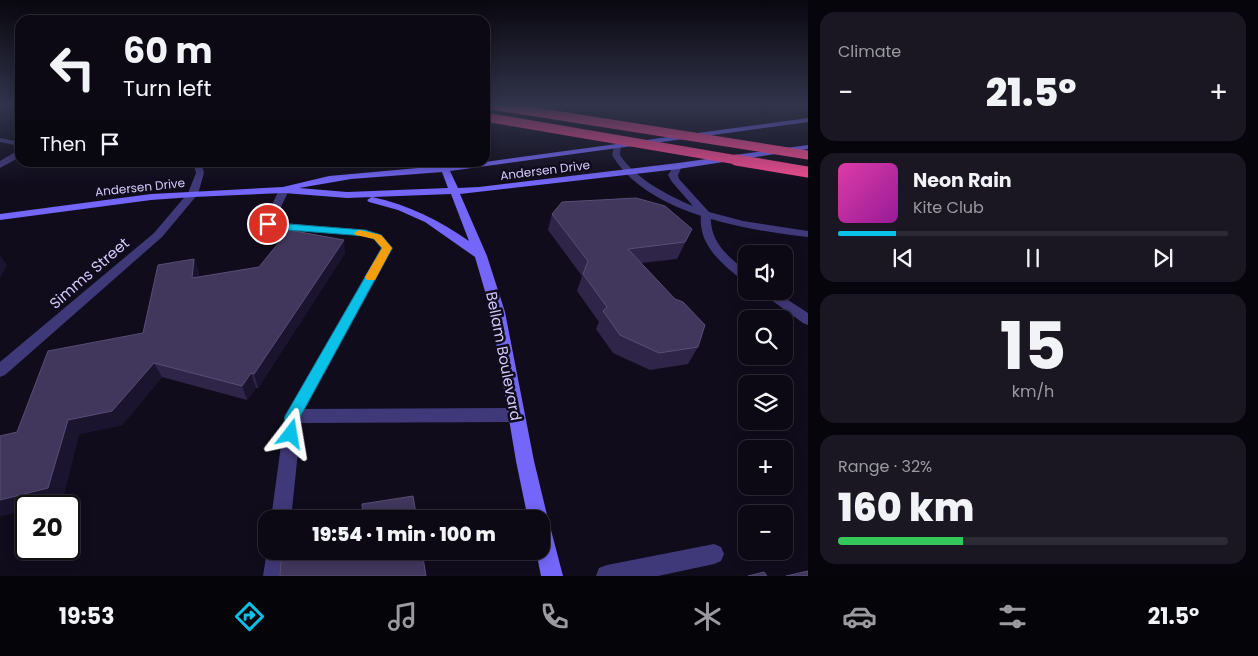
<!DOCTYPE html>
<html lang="en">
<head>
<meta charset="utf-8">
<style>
	:root { --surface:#0c0915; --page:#1a1722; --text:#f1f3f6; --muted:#9a9aa0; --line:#2c2a34; --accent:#0bc1e7 }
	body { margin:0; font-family:Poppins,sans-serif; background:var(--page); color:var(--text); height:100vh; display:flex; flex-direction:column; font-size:19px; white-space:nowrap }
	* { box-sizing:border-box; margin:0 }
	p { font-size:16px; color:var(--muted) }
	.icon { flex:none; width:28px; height:28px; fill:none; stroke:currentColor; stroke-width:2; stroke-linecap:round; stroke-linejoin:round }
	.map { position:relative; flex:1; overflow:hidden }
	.details { display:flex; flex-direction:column; gap:12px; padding:12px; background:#07050c; width:450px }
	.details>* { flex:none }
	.top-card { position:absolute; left:15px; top:15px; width:475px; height:152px; border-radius:15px; box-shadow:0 2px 12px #0003,0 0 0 1px var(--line); background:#0c0915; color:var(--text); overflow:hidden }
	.controls { position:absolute; left:738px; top:245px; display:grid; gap:10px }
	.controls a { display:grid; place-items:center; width:55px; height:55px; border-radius:10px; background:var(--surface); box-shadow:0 2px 12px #0003,0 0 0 1px var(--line); font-size:25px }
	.speed { position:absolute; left:15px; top:495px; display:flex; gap:10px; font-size:25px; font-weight:700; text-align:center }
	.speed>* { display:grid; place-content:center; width:65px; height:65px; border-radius:50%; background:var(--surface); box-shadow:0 2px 12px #0003,0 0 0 1px var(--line); line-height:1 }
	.speed .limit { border:2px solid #111; border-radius:8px; background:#fff; color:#111 }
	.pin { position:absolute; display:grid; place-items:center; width:42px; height:42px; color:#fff; margin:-21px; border:2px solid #fff; border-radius:50%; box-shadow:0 1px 5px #0007 }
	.me { position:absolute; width:55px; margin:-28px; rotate:14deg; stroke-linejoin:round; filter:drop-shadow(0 0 4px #0008) }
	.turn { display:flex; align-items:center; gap:18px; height:105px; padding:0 25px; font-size:22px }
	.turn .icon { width:65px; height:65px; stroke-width:2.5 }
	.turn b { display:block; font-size:35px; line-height:42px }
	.then { display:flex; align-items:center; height:48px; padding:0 25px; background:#0003; gap:10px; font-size:19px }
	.big { font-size:38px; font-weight:800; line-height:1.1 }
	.details .tile { flex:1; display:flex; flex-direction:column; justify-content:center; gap:8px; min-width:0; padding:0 18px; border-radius:15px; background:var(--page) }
	.details .dial { align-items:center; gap:0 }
	.dial b { font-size:65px; line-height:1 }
	.song { display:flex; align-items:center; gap:15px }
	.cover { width:60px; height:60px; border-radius:8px; background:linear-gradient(135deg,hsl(320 70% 55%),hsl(300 70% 35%)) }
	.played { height:5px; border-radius:2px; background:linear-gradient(90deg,var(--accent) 15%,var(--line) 15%) }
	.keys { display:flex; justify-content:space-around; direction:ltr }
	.heat { display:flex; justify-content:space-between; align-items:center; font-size:28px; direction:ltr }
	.charge { height:8px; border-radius:4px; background:linear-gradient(90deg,#34c759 32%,var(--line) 0) }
	.trip { position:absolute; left:258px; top:510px; width:292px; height:50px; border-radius:15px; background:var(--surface); box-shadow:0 2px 12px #0003,0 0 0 1px var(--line); font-weight:800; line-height:50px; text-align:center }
	.tab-bar { display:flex; height:80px; justify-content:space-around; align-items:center; background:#050408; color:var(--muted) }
	.tab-bar .icon { width:35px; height:35px }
	.tab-bar .on { color:var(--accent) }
	.tab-bar b { font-size:22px; color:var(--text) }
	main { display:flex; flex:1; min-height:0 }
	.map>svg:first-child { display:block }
</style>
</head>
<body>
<main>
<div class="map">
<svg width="808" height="576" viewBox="0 0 808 576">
	<rect width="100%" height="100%" fill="#100c1c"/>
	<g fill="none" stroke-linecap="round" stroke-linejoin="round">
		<path stroke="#32a7a8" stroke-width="2" stroke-dasharray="1 2.5" stroke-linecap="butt" d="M 5,104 L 20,106"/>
		<path fill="#403979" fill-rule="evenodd" d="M 17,151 L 20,151 L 20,157 L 0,168 L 0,161 Z
			M 284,187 L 289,190 L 274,222 L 365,230 L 382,235 L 393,248 L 305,409 L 516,408 L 522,410 L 524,415 L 522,420 L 516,422 L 301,423 L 291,519 L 271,519 L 285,416 L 381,248 L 374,239 L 364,236 L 287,230 L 264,226 L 263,224 L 279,190 Z
			M 706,211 L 711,214 C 709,241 726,255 746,271 L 746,281 L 742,280 C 720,262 698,245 701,214 Z
			M 759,291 L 774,291 L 808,313 L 808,325 L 803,323 Z
			M 714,544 L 721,547 L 724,554 L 721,561 L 714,564 L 658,576 L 596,576 L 599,568 L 607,565 Z
			M 267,551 L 287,551 L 285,576 L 263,576 Z"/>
		<path fill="#403979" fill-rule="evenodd" d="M 0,138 L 20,142 L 20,146 L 0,142 Z
			M 615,144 L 621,144 L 620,155 C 636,179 667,195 693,206 L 672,182 L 668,175 L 675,164 L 678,163 L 682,166 L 678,175 L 679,179 L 709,212 L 743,221 L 808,231 L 808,237 C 746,230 647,214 612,155 Z
			M 193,162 L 201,162 L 204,173 L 198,194 L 162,237 L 5,375 L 0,377 L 0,362 L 154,233 L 188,193 L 196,173 Z"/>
		<path fill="#7466f8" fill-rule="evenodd" d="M 808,118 L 808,122 L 450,171 L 458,188 L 479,187 L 678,163 L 808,145 L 808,149 L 678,169 L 460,194 L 487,256 L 505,312 L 534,461 L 548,519 L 546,522 L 551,530 L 563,576 L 541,576 L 536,551 L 541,551 L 541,519 L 528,519 L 516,461 L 491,312 L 475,257 L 425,222 L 398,210 L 369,202 L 367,200 L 372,197 C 409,205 439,220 469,241 L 451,194 L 347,198 L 284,193 L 193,197 L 151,200 L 0,220 L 0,214 L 151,194 L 283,187 L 329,176 L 485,162 ZM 442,172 L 448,188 L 347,192 L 299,188 L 351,179 Z"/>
		<path stroke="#f64b91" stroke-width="9" d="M 485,104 L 808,155
			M 485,117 L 743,161"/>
		<path stroke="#f64b91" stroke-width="11" d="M 736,160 L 808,172"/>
	</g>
	<path fill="#2f2549" d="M 552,214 L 692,229 L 677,259 L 641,263 L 698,347 L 688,364 L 650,370 L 613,353 L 596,329 L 599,322 L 577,291 L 582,276 L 548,230 Z
		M 345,253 L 258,388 L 256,388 L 247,400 L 162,377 L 122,425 L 79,434 L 62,501 L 41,506 L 26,506 L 26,510 L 0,516 L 0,436 L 17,432 L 143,333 L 194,259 L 199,273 L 198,277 Z"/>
	<path fill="#1b142f" d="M 344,240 L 345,253 L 258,388 L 254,374 Z
		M 0,255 L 7,265 L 0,278 Z
		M 194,259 L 199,273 L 197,292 L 192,278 Z
		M 154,363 L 162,377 L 122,425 L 79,434 L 62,501 L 41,506 L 26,506 L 26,510 L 0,516 L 0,500 L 68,420 Z
		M 251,373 L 256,388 L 247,400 L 242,386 Z"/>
	<path fill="#41375d" stroke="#584e76" d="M 636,198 L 665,206 L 692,229 L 685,242 L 628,249 L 675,299 L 683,302 L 705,325 L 698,347 L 659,353 L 620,335 L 603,311 L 607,307 L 583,274 L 588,261 L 552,214 L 562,202 Z
		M 289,230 L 344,240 L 254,374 L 251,373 L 242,386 L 154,363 L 112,411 L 68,420 L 48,488 L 0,500 L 0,436 L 17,432 L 48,351 L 143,333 L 158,265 L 194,259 L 192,278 L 259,267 Z
		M 413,496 L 417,519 L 363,519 L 362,504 Z
		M 333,551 L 422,551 L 426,576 L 280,576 L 281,560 Z
		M 808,571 L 808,576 L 786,576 Z
		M 764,572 L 767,576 L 748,576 Z"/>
	<linearGradient id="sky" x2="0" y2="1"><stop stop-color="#09070f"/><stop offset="0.57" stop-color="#31344b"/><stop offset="1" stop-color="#31344b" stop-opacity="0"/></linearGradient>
	<rect width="808" height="184" fill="url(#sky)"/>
	<path fill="#0bc1e7" stroke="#077d96" d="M 268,221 L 288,224 L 365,230 L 381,235 L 392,248 L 300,417 L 296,438 L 291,440 L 285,438 L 283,434 L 285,416 L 382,248 L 374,239 L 365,236 L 288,230 L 264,226 L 264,222 Z"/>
	<path fill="#f59e0b" d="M 359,230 L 381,235 L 392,248 L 375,280 L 367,280 L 365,277 L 382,248 L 374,239 L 356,235 L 354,233 Z"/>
	<g text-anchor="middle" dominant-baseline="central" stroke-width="5" stroke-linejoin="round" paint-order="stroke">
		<g font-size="12" fill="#d3cafc" stroke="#100c1c">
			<text transform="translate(545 170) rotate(-7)">Andersen Drive</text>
			<text transform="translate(140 187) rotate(-6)">Andersen Drive</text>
		</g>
		<g font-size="15" fill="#d3cafc" stroke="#100c1c">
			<text transform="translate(89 273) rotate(-41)">Simms Street</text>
			<text transform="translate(504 356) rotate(79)">Bellam Boulevard</text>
		</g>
	</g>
</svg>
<div class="controls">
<a><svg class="icon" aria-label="sound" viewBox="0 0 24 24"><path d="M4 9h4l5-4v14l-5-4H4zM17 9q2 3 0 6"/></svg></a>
<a><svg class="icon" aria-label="search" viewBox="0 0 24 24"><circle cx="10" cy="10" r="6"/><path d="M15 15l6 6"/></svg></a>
<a><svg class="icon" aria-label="layers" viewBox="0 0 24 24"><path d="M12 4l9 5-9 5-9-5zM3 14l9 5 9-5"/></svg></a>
<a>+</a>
<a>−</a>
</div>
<div class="speed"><div class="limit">20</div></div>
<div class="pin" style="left:268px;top:224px;background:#d93025"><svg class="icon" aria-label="arrive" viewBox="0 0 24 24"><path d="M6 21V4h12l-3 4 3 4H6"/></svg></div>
<svg class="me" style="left:291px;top:434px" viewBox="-20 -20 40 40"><path d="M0-17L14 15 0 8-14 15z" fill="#0bc1e7" stroke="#fff" stroke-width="4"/></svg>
<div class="trip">19:54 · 1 min · 100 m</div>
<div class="top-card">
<div class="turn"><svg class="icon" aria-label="left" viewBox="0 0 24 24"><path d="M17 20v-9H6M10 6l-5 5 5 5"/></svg><div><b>60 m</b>Turn left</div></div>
<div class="then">Then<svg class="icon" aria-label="arrive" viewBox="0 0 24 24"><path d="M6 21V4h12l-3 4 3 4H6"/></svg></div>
</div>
</div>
<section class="details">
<div class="tile"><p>Climate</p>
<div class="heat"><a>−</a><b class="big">21.5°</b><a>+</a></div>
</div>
<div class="tile">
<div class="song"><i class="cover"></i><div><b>Neon Rain</b><p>Kite Club</p></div></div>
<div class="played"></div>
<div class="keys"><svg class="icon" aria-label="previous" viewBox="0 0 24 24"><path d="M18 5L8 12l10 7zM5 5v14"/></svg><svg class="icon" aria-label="pause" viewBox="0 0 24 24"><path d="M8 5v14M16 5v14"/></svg><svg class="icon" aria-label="next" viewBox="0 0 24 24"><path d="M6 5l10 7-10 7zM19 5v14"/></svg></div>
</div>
<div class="tile dial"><b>15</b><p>km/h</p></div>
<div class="tile"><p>Range · 32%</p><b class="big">160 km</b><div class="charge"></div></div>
</section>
</main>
<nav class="tab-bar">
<b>19:53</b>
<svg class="icon on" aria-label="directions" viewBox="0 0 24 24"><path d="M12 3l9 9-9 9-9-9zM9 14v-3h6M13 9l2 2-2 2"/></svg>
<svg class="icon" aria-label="music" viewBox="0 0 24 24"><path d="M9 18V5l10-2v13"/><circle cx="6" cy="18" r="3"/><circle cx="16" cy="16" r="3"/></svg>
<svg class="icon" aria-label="phone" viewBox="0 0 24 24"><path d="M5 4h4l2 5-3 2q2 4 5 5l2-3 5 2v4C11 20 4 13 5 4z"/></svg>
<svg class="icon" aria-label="climate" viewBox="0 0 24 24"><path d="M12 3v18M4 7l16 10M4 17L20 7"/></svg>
<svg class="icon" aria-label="car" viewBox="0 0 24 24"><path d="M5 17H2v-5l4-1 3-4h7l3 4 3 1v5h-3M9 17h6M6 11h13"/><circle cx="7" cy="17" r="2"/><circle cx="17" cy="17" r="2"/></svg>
<svg class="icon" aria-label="filters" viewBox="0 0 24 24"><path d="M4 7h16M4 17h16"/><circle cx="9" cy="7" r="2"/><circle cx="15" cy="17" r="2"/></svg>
<b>21.5°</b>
</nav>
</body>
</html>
